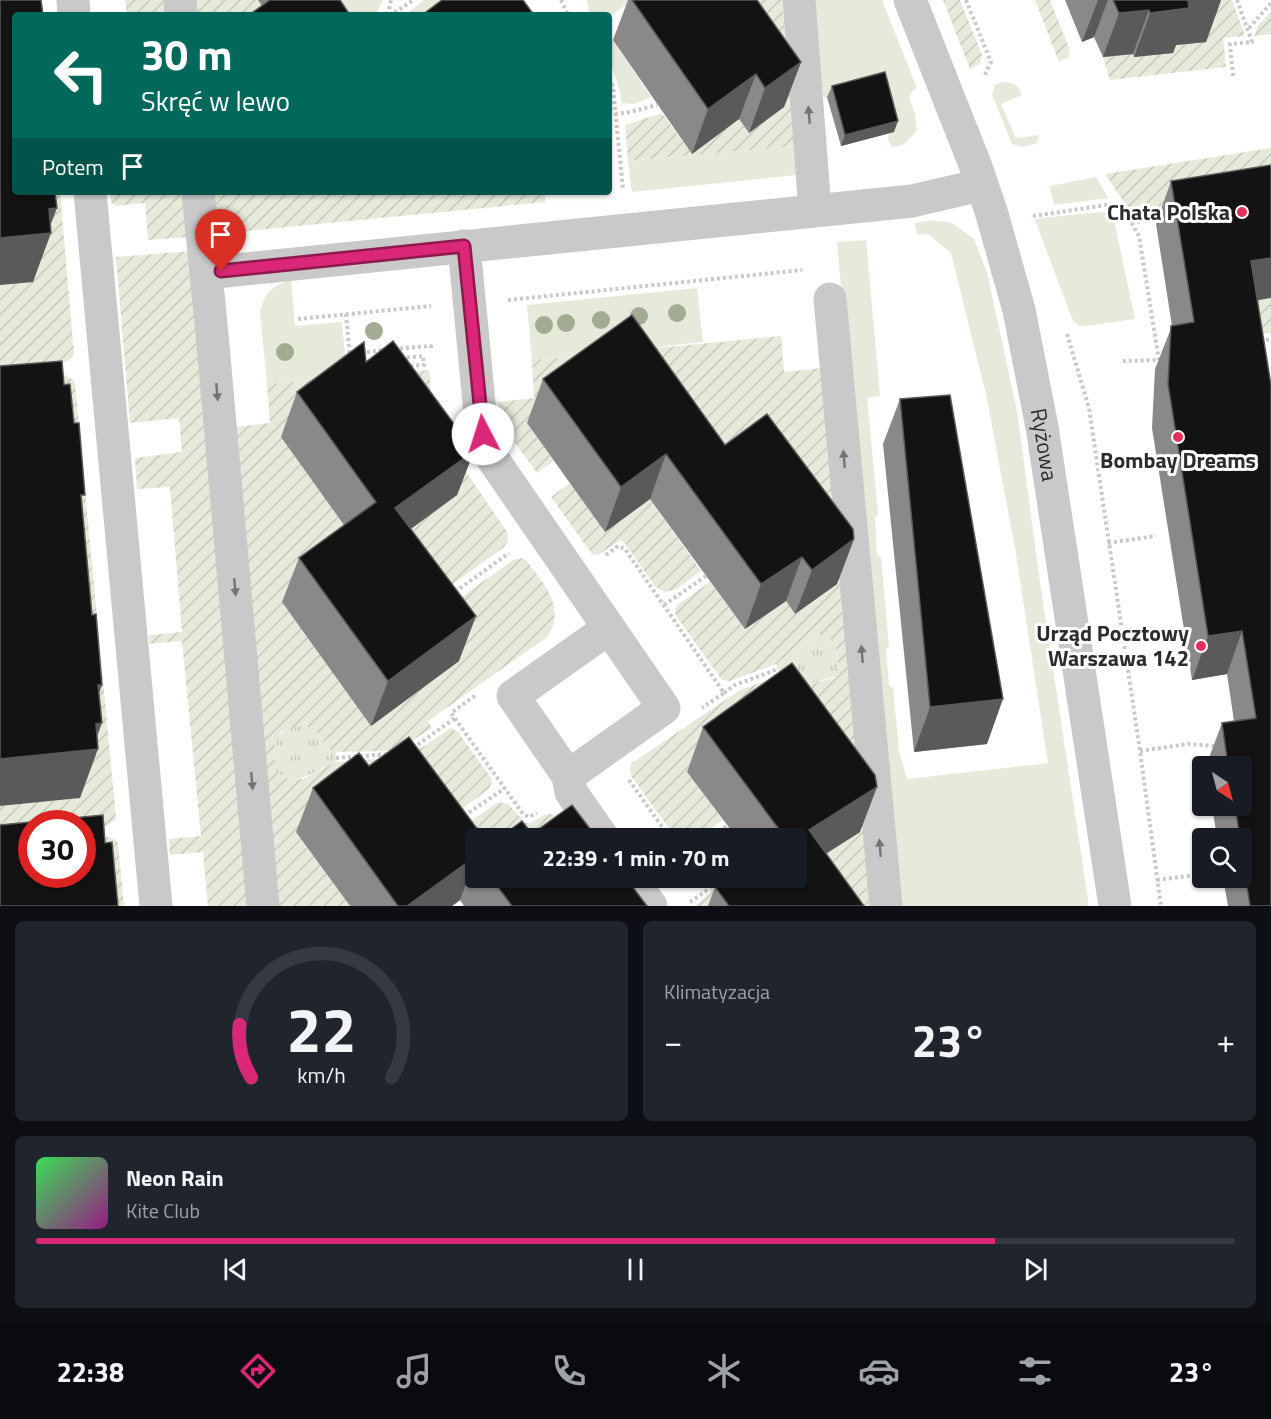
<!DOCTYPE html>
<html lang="pl">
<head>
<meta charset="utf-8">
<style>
	:root { --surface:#171b24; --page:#20242c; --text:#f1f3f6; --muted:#9ea1a6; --line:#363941; --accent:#db2777 }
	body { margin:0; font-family:"Titillium Web",sans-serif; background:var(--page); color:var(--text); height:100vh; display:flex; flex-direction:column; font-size:22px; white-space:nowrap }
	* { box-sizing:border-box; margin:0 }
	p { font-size:20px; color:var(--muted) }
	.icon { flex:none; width:33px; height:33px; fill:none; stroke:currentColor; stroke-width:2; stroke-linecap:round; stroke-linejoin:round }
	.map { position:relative; height:906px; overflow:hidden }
	.details { display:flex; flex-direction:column; gap:15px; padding:15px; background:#0d0f14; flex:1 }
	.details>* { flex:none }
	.guide { position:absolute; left:12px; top:12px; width:600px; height:183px; border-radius:6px; box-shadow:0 2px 4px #0004; background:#00695c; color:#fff; overflow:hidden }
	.needle { width:39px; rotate:144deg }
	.buttons { position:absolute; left:1192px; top:756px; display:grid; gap:12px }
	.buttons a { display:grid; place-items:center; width:60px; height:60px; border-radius:6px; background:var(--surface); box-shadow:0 2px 4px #0004; font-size:30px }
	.speed { position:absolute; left:18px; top:810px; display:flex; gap:12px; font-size:30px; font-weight:700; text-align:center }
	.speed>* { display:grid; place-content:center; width:78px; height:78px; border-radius:50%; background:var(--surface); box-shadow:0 2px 4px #0004; line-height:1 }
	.speed .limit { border:9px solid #d22; background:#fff; color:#111 }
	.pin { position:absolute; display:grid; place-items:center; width:51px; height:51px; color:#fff; margin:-62px -26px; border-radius:50% 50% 50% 0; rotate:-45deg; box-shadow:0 0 6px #0007 }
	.pin .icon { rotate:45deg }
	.me { position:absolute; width:66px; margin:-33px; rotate:355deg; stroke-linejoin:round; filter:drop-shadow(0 0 4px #0008) }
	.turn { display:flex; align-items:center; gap:21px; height:126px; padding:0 30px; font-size:27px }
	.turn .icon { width:78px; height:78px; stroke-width:2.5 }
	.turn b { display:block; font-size:42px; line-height:51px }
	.then { display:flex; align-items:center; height:57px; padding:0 30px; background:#0003; gap:12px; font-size:22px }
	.big { font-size:45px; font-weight:700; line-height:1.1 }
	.details .tile { flex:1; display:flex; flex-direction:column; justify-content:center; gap:9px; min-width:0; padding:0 21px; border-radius:9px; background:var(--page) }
	.details .dial { align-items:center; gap:0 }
	.dial svg { height:156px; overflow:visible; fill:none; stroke:var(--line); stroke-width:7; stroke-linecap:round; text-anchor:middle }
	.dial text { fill:var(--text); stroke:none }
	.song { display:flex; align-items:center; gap:18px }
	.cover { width:72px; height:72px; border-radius:9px; background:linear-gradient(135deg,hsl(130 70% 55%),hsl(310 70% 35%)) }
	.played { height:6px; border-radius:3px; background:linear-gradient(90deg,var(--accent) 80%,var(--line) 80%) }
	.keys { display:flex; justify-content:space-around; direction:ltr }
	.heat { display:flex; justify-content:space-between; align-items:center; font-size:33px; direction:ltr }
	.details .tiles { flex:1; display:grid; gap:15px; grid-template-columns:1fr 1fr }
	.tile:last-child { grid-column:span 2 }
	.trip { position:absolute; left:465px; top:828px; width:342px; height:60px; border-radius:6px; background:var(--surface); box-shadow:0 2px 4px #0004; font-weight:700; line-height:60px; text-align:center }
	.dock { display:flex; height:96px; justify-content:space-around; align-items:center; background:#090b0e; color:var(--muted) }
	.dock .icon { width:42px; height:42px }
	.dock .selected { color:var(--accent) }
	.dock b { font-size:27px; color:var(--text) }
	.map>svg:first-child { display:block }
</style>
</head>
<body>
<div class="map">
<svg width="1271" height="906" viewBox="0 0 1271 906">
	<defs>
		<pattern id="park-tufts" width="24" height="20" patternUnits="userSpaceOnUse" patternTransform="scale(1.5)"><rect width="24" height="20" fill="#e5eada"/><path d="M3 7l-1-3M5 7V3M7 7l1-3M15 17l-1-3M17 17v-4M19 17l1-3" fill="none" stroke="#c5c9bb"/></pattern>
		<pattern id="garden-furrows" width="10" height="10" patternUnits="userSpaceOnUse" patternTransform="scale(1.5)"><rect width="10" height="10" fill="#e5eada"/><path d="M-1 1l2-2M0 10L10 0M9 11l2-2" fill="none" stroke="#c5c9bb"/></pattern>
	</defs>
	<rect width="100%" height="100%" fill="#fff"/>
	<path fill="#e5eada" d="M 332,0 L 383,0 L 375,15 L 302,15 Z
		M 424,0 L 461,0 L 441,15 L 405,15 Z
		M 587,0 L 633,0 L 609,17 L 609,15 L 589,15 Z
		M 814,0 L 882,0 L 917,88 L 911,93 L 909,98 L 915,114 L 917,130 C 910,138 904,148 892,147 L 888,140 L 889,133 L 823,96 Z
		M 609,35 L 613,40 L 651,97 L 634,104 L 621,103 L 620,91 L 609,58 Z
		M 1003,82 C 1014,83 1018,84 1022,95 L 1001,104 L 1016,138 L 1039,135 L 1037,143 L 1022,147 L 1012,144 L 992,94 L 995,85 Z
		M 795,146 L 797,175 L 632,192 L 628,161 Z
		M 1096,177 L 1108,198 L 1054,205 L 1050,186 Z
		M 1112,211 L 1135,319 L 1086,326 L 1078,325 L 1073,321 L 1035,220 L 1041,218 Z
		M 933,220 L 952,223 L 974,239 L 987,272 L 1017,411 L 1040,583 L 1089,906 L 898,906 L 837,242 L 866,240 L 880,396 L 867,398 L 878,514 L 875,518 L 877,554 L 881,558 L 889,647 L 886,649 L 889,685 L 893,688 L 899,751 L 907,779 L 1048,763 L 1015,548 L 986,394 L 951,253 L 928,234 L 917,235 L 915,223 Z
		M 291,280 L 295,326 L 342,322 L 347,377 L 267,384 L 260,312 C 264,293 273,285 291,280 Z
		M 697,288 L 703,342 L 532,360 L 527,305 Z"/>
	<path fill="url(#park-tufts)" d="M 819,634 L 835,640 L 839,672 L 837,676 L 805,685 L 781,675 L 776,664 Z
		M 303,725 L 314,729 L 329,749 L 336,752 L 335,762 C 315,770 296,790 276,771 L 274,756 L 277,737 L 287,729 Z"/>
	<path fill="url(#garden-furrows)" d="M 125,0 L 168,0 L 169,15 L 127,15 Z
		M 193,0 L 258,0 L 269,15 L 195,15 Z
		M 709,0 L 782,0 L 795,146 L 628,161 L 625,125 L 662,113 L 692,154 L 739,119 L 749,133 L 784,107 Z
		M 943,0 L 960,0 L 982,55 L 980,64 L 970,69 Z
		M 1035,0 L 1050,0 L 1070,50 L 1068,57 L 1059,62 Z
		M 1196,0 L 1232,0 L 1245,36 L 1223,38 L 1226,67 L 1110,80 L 1103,57 L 1133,54 L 1134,57 L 1173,53 L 1172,45 Z
		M 1271,11 L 1271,34 L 1255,36 L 1257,27 Z
		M 1271,148 L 1271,172 L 1222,203 L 1134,217 L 1105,174 Z
		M 33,192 L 60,192 L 74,354 L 72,358 L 65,362 L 0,367 L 0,285 Z
		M 110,192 L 186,192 L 190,237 L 148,240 L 145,203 L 116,206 L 111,202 Z
		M 211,192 L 545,192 L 545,202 L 215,234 Z
		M 191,251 L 250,906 L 208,906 L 203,852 L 170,855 L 169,839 L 201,836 L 182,641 L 149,644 L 149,635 L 182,632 L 170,487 L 137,489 L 135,458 L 182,452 L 179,418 L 130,423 L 116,257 Z
		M 1271,298 L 1271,333 L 1261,334 L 1255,301 Z
		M 781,336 L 784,372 L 822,368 L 864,826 L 775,707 L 687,772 L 723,820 L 696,838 L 676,838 L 631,776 L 630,768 L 632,763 L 740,690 L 783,675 L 801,686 L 834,678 L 839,672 L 835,640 L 819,634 L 776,664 L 730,681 L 722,680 L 676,616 L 675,611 L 677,605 L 710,582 L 745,629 L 786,601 L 796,614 L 841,581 L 751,458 L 709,489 L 616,359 L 527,423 L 554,461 L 537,473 L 509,435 L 500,431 L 498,402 L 534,398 L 532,360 Z
		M 429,370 L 433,417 L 377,386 L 429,620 L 513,560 L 522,558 L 526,560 C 544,584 567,608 547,637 L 428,721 L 432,728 L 396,751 L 336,752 L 329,749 L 314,729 L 303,725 L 281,732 C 272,743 275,758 276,771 L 285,778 L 303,779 L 335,762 L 408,757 L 451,728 L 458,732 L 491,778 L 492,782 L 489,789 L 430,832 L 297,832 L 350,906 L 277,906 L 233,427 L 270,423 L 267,384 Z
		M 65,375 L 73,380 L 75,384 L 116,818 C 108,829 95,827 83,828 L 82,824 L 32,824 L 0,835 L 0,806 L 80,798 L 0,380 Z
		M 456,457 L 507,532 L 508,541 L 504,547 L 420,608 L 379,552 Z
		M 570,483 L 650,499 L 701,571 L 675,590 L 664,592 L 655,586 L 624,542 L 619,541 L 598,555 L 592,554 L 551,497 Z
		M 498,802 L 508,804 L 525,823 C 536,824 542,812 552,814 L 571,838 L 476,838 L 476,878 L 473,890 L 439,844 Z
		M 864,829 L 871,906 L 815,906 L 796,878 L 815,860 Z
		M 108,837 L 116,840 L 118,844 L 124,906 L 96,906 L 83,840 Z
		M 703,878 L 766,878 L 733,906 L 695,906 L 710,893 L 710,889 Z"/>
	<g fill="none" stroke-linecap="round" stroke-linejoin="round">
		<path stroke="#c9c9c9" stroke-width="4" stroke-dasharray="3 3" stroke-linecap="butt" d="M 561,0 L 568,15
			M 966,0 L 991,62 L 984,77
			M 388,15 L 391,0
			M 389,15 L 402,8 L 413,0
			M 1249,28 L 1271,3
			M 1233,76 L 1230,44 L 1252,42 L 1237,0
			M 609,78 L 613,87 L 623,190
			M 615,114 L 630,112 L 657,105
			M 1033,216 L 1113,204 C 1126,208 1132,225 1139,236 L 1159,360 L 1123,361
			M 1131,223 L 1160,219
			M 508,300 L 802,270
			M 346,314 L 350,357
			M 298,319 L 431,306
			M 1067,334 L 1089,408 L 1140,751 L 1161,906
			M 1260,341 L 1271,339
			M 394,349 L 431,346 L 431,349
			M 361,353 L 383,350
			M 401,358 L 423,356 L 424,365 L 407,366
			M 1108,543 L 1156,536
			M 606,555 L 618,546 L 625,549 L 724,693 L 702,708
			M 455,592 L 509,553
			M 664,605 L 706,576
			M 724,693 L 735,685 L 778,669
			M 475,696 L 451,713 L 523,814 L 529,817 L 537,813
			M 413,748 L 455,718
			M 1140,751 L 1188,744 L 1216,746
			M 336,758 L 389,754
			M 629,780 L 670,838
			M 464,816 L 505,788
			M 709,838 L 727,826
			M 1157,880 L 1203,874
			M 690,902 L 706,891 L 697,878"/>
		<g stroke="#c9c9c9" stroke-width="33">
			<path d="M 73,0 L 74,15"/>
			<path d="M 180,0 L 181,15"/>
			<path d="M 799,0 L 815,210"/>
			<path id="s1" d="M 910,0 L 976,167 L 991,211 L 1019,310 L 1042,427 L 1115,906"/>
			<path d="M 90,192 L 156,906"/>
			<path d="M 198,192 L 212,334 L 263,906"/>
			<path d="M 464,246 L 482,434 L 488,452 L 664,708 L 568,776 L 571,792 L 603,838"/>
			<path d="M 206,273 L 912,201 L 981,185"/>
			<path d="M 830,299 L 886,906"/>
			<path d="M 568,776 L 513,696 L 609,628"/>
			<path d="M 631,878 L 651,906"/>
		</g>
	</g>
	<g fill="#a3ab93">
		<circle cx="677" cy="313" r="9"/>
		<circle cx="639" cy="316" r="9"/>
		<circle cx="601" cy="320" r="9"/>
		<circle cx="566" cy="323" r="9"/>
		<circle cx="544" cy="325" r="9"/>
		<circle cx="374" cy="331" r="9"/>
		<circle cx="285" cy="352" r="9"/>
	</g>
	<path fill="#898989" d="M 258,0 L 340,0 L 262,6 Z
		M 628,0 L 757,0 L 801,62 L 784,107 L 749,133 L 739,119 L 692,154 L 613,40 Z
		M 1065,0 L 1221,0 L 1206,42 L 1176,45 L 1173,53 L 1134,57 L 1133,54 L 1103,57 L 1094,37 L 1082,42 Z
		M 832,86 L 894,132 L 841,146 L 827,97 Z
		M 1171,181 L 1258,300 L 1271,906 L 1228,906 L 1223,878 L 1242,878 L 1242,838 L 1217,838 L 1212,806 L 1242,806 L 1242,766 L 1206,766 L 1222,723 L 1234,721 L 1227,674 L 1192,680 L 1152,428 L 1155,369 L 1172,326 L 1156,224 Z
		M 366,362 L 474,451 L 457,495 L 411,529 L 459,661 L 371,726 L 282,602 L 299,558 L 344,525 L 281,437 L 297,392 Z
		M 543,379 L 854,539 L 837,584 L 795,614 L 786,601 L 745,629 L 650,499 L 605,532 L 527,423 Z
		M 900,399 L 987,744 L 914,752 L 883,444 Z
		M 703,727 L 860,832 L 826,854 L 864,906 L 708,906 L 715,887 L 796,838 L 737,838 L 687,772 Z
		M 369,766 L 476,838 L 476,878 L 626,878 L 647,906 L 464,906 L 460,900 L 452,906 L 350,906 L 296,832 L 313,788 Z"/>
	<path fill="#5a5a5a" d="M 1098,0 L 1108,0 L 1094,37 L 1082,42 Z
		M 1197,0 L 1221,0 L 1206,42 L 1176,45 L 1173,53 L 1134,57 L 1150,13 L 1188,1 Z
		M 1149,10 L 1133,54 L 1103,57 L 1119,13 Z
		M 801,62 L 784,107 L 749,133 L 765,88 Z
		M 756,74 L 739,119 L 692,154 L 708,109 Z
		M 898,121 L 894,132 L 841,146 L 845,135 Z
		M 57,208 L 47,234 L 51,233 L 33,282 L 0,285 L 0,238 L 49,209 Z
		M 1271,258 L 1271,298 L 1235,304 L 1251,261 Z
		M 474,451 L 457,495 L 379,552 L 395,508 Z
		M 666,454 L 650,499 L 605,532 L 621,487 Z
		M 854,539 L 837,584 L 795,614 L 812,570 Z
		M 802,557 L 786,601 L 745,629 L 761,584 Z
		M 476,616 L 459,661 L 371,726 L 388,681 Z
		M 1242,631 L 1227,674 L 1192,680 L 1208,636 Z
		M 98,685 L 102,685 L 85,734 Z
		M 1003,699 L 987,744 L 914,752 L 930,707 Z
		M 102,723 L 92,750 L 98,749 L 80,798 L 0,806 L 0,759 L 96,724 Z
		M 877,787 L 860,832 L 796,872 L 809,830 Z
		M 476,856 L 460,900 L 452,906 L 407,906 Z"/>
	<path fill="#131313" stroke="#5a5a5a" stroke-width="1.5" fill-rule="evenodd" d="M 0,0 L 41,0 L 43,15 L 15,15 L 15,192 L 55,192 L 57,208 L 49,209 L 51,233 L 0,238 Z
		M 270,0 L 340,0 L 350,15 L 249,15 Z
		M 442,0 L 523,0 L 534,15 L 422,15 Z
		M 632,0 L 757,0 L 801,62 L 765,88 L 756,74 L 708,109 Z
		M 1113,0 L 1197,0 L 1188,1 L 1189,8 L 1150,13 L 1149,10 L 1119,13 Z
		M 885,72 L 898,121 L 845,135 L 832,86 Z
		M 1271,165 L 1271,258 L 1251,261 L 1271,385 L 1271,906 L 1250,906 L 1242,854 L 1242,838 L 1240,838 L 1235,806 L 1242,806 L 1242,766 L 1228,766 L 1222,723 L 1256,718 L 1242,631 L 1208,636 L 1168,384 L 1171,326 L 1194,322 L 1171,181 Z
		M 632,315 L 725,445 L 767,414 L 853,529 L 854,539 L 812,570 L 802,557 L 761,584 L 666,454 L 621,487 L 543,379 Z
		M 393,341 L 474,451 L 395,508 L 476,616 L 388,681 L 299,558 L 376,502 L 297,392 L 364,342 L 366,362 Z
		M 62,361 L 64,385 L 70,384 L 74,423 L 79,423 L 85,495 L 81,495 L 92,615 L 96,614 L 102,685 L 98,685 L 102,723 L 96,724 L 98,749 L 0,759 L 0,366 Z
		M 950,395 L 1003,699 L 930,707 L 900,399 Z
		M 792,663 L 875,775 L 877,787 L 809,830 L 864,906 L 729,906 L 715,887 L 728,878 L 796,878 L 796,838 L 780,838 L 784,836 L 703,727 Z
		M 409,737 L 484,838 L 476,838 L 476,856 L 407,906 L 398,906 L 313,788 L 359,753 L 369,766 Z
		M 572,805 L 597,838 L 499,838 L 522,821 L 532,834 Z
		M 103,815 L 105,843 L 112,842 L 118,906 L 0,906 L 0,825 ZM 32,824 L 82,824 L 82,874 L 32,874 Z
		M 491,878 L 626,878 L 647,906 L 512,906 Z"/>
	<defs><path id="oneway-solid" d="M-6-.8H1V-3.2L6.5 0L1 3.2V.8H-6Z" transform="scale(1.5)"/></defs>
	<g fill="#737373">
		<use href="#oneway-solid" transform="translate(809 115) rotate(-95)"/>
		<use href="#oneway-solid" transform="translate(217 392) rotate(85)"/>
		<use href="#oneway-solid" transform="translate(844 459) rotate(-95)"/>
		<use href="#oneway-solid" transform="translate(235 587) rotate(85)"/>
		<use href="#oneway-solid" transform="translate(862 654) rotate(-95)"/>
		<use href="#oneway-solid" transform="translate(252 781) rotate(85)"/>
		<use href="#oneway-solid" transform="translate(880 848) rotate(-95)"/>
	</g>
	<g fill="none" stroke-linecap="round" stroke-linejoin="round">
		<g stroke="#8e194d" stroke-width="15">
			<path id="route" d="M 221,271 L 464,246 L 483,434"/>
		</g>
		<use href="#route" stroke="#db2777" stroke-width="10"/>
	</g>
	<g fill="#e0315c" stroke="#fff" stroke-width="2">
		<circle cx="1242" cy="212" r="6"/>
		<circle cx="1178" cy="437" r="6"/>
		<circle cx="1201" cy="646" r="6"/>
	</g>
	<g text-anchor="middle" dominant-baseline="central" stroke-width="6" stroke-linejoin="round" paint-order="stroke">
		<g font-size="22" font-weight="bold" fill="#2c2c2c" stroke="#fff" text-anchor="end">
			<text x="1230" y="212">Chata Polska</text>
			<text x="1178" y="460" text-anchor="middle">Bombay Dreams</text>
			<text x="1189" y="633">Urząd Pocztowy<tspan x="1189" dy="25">Warszawa 142</tspan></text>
		</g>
		<g font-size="22" fill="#2c2c2c" stroke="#fff">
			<text stroke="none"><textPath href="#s1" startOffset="466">Ryżowa</textPath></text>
		</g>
	</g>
</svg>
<div class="buttons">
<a><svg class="needle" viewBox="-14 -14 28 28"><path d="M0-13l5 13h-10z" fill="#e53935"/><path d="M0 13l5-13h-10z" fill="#9ea1a6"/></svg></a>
<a><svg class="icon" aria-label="search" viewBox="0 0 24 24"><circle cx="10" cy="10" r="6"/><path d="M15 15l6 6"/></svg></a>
</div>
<div class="speed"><div class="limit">30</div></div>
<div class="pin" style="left:221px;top:271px;background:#d93025"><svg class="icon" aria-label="arrive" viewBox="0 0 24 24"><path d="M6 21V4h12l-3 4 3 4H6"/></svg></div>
<svg class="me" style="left:483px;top:434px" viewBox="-20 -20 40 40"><circle r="19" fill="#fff"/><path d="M0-13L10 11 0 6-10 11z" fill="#db2777"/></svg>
<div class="trip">22:39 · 1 min · 70 m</div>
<div class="guide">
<div class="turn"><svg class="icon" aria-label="left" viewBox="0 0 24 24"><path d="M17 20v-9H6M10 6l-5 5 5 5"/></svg><div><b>30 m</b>Skręć w lewo</div></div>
<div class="then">Potem<svg class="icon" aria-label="arrive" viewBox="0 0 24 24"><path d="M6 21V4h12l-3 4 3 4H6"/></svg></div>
</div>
</div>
<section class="details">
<div class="tiles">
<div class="tile dial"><svg viewBox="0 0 100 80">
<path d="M14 69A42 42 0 1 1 86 69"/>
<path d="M14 69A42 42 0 0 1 8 42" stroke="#db2777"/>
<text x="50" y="56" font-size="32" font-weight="700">22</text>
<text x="50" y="72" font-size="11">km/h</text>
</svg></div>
<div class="tile"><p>Klimatyzacja</p>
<div class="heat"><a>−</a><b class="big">23°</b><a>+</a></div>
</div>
<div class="tile">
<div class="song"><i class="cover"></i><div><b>Neon Rain</b><p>Kite Club</p></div></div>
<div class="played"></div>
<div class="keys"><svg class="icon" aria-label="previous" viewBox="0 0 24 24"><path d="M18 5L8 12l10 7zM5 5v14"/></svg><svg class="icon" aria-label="pause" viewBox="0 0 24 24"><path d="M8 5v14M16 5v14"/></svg><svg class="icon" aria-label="next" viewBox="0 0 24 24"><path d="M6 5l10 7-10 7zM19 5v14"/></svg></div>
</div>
</div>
</section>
<nav class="dock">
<b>22:38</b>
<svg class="icon selected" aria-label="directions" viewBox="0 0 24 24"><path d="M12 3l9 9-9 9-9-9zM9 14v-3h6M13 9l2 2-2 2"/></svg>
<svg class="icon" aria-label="music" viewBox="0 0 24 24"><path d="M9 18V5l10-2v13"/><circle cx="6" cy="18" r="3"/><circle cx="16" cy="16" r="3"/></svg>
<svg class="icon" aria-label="phone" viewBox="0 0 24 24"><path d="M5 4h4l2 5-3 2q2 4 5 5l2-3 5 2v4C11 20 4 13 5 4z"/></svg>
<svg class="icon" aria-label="climate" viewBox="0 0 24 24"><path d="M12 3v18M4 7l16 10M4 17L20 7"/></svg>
<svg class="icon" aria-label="car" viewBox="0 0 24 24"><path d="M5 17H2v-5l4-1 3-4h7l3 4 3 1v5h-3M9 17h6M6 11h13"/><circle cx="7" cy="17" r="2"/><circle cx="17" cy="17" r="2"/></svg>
<svg class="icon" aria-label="filters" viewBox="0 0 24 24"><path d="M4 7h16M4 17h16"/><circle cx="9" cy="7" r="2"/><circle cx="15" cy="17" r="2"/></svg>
<b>23°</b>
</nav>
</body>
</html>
